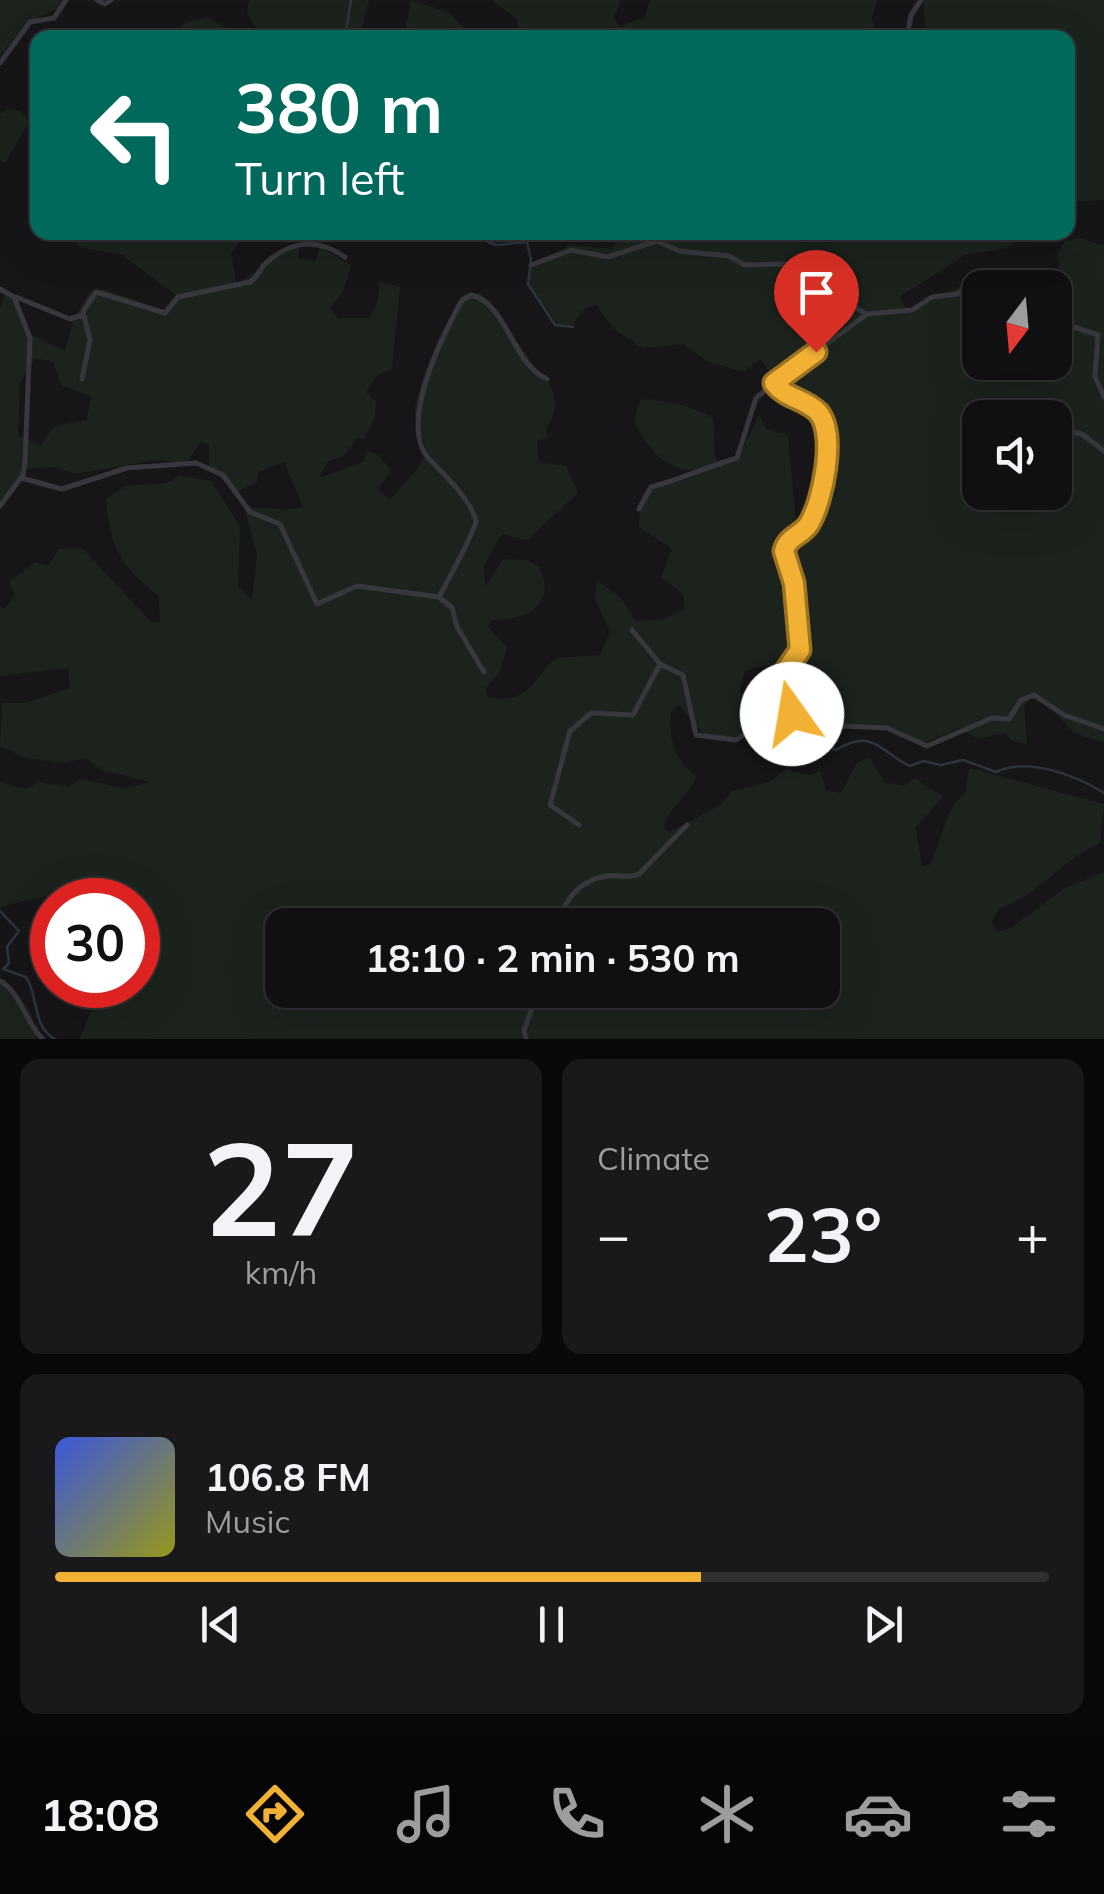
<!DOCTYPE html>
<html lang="en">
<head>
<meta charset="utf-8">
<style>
	:root { --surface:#101012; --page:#19191b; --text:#f1f3f6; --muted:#9c9d9f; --line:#303032; --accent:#f2b134 }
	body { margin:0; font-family:Mulish,sans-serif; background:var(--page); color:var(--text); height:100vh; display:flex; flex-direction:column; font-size:38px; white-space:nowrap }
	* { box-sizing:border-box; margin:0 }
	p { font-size:32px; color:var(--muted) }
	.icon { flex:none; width:55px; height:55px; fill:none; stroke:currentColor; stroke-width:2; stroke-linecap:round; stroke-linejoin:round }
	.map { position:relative; height:1039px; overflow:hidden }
	.panel { display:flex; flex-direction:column; gap:20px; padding:20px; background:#09090a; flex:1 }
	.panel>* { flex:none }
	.top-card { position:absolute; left:30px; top:30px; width:1045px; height:210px; border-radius:20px; box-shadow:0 10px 40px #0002,0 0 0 2px var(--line); background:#00695c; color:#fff; overflow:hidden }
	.needle { width:65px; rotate:196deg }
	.controls { position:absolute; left:962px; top:270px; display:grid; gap:20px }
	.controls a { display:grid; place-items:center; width:110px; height:110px; border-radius:20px; background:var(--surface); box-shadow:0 10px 40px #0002,0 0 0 2px var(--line); font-size:50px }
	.speed { position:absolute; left:30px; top:878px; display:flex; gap:20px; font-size:50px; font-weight:700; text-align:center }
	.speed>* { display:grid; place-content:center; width:130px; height:130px; border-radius:50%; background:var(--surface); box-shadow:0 10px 40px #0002,0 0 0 2px var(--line); line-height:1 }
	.speed .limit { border:15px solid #d22; background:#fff; color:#111 }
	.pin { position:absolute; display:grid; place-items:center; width:85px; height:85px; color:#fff; margin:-102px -42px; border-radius:50% 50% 50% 0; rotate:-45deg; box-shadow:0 0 10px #0007 }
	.pin .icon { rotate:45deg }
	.me { position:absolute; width:110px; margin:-55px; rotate:347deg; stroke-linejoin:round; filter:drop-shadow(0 0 8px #0008) }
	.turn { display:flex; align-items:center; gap:35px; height:210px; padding:0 40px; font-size:45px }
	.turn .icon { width:130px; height:130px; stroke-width:2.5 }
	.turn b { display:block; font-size:70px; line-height:85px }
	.big { font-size:75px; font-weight:700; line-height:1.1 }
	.panel .card { flex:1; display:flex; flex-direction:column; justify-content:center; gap:15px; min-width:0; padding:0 35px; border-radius:20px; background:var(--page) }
	.panel .dial { align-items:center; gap:0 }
	.dial b { font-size:130px; line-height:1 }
	.song { display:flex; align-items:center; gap:30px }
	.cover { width:120px; height:120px; border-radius:15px; background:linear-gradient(135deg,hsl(230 70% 55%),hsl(60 70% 35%)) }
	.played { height:10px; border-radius:5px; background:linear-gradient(90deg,var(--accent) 65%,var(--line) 65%) }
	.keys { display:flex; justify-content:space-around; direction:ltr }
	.heat { display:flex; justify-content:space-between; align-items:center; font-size:55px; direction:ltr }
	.panel .tiles { flex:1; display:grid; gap:20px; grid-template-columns:1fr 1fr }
	.card:last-child { grid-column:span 2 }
	.trip { position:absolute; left:265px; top:908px; width:575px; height:100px; border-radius:20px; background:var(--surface); box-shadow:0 10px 40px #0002,0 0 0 2px var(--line); font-weight:700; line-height:100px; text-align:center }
	.menu { display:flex; height:160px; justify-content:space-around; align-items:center; background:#060607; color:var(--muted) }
	.menu .icon { width:70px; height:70px }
	.menu .active { color:var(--accent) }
	.menu b { font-size:45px; color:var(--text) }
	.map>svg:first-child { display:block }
</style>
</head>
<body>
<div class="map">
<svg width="1104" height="1039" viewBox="0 0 1104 1039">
	<rect width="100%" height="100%" fill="#161618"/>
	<path fill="#1c231d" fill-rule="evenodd" d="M 0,0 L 61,0 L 61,7 L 27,22 L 0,56 Z
		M 249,0 L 369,0 L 359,37 L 264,38 L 247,14 Z
		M 411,0 L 450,13 L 472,37 L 404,37 Z
		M 492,0 L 621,0 L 614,18 L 620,27 L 645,17 L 650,0 L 877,0 L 872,18 L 876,37 L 519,37 L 517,19 Z
		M 923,0 L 1104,0 L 1104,200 L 1073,202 L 1068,198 L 1068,38 L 935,37 L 925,27 Z
		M 206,17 L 235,32 L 235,37 L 176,37 L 183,24 Z
		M 8,109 L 22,112 L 29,122 L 5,163 L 0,160 L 0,114 Z
		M 683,232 L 1017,233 L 1017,241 L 1006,248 L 966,255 L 899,297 L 906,308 C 927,305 961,283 983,278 C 997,276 1010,277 1024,273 L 1030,287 L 980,288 L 980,362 L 1055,362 L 1055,294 L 1061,280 L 1057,254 L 1065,241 L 1079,238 L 1104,246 L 1104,743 L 1074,733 L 1050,707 L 1031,698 L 1024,705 L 1027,744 L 1012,741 L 1005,733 L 977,739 L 960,728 L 923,743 C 891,723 856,718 822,732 L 793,712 L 777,685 L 782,669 L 764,665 L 745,671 L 740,692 L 760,703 L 764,713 L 741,737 L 706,737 L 678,704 L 671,712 C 668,739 675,761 696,776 C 690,799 668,804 664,829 L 670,832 L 720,805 L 733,791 L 770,782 L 786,769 L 809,775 L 820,771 L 826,790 L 841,793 L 857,763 L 869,757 L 885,783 L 905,785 L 915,778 L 943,797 L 916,827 L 922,866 L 929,865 C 942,844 944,808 965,794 L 969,768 L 1104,804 L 1100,843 C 1055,864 1045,892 998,909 L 992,922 L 996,932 L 1011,928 L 1066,887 L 1104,872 L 1104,1039 L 80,1039 L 99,990 L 138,985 L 138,979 L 148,971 L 155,938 L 138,919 L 138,900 L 92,900 L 74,889 L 0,907 L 0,782 L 25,789 L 39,782 L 69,787 L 80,779 L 123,788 L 150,782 L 101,770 L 86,758 L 62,763 L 26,758 L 0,746 L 2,703 L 26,703 L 70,688 L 68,668 L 0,676 L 0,606 L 4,609 L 15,595 L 9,582 L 35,562 L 48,566 L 59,549 L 82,548 L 152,623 L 160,622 L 159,596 C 121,567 110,548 106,499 L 126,486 L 166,483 L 181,476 L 211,481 L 240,526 L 238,587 L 252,600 L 257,555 L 245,509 C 266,505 283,513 303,507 L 284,462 L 259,472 L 257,482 L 237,492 L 209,468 L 209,445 L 201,441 L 186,463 L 156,460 L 75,474 L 54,467 L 25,469 L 0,502 L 0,307 L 6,292 L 12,295 L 27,333 L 65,351 L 74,318 L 90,292 L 103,289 L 163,310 L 176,295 L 122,255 L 79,247 L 70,233 L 238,233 L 240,241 L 231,253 L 236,283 C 262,274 270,248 300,244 L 298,258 L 315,262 L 320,247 L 351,265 L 343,292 L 330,308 L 338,318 L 369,318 L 377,304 L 380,282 L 400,287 L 392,369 L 377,375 L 366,392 L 376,402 L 375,417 L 364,439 L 357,438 L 344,456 L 327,462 L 319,478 L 363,462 L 368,451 L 377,454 L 391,470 L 378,489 L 390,500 C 400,486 419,472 424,456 C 429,439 414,428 415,411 C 418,383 447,314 465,294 L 479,293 L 488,299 L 539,373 C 558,385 559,413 546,427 L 547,438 L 537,441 L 539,462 L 566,466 L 578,493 L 527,540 L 502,534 L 483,567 L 486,586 L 503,559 L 527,560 L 539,567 C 558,606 526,620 492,620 L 488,627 L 507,647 L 500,672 L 485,689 L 487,697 C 532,704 529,682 556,658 L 600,655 L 610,632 L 594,597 L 597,581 L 619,596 L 636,621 L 663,619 L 685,609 L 683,594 L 661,577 L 672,549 L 639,527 L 640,510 L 653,488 L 696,476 L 696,471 C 665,470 646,447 634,421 L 640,400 C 652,396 710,410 713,420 C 718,437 707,451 722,466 L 738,459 L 759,414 L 766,429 L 788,435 L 797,532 L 803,540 L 830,508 L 826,417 L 809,401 L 781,388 L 760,359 L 744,372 L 706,361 L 684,344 L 642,348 L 614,329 L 596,305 L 584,309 L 573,324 L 559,326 L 530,286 L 530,268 L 570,245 L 612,249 L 624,233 L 673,237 ZM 35,358 L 53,362 L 61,385 L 92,397 L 86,420 L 53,427 L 41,445 L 18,436 L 20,383 ZM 980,418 L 1055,418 L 1055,492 L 980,492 ZM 282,925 L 822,925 L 822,990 L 282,990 Z
		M 0,984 C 23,994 36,1014 36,1039 L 0,1039 Z"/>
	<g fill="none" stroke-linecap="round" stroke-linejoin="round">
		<path stroke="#2c353c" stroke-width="2.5" d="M 345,38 L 351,0
			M 465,232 L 496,245 L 527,242 L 531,260 L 528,284 L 555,325 L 573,327
			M 781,765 L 807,737 L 836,750 C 875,727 880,753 910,766 L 923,761 L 941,765 L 963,760 L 996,772 C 1027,757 1076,775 1104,793
			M 0,911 L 19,931 L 7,947 L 9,963 L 3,969 L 26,977 C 39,997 32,1027 55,1039"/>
		<path stroke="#37383d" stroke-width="5" d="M 97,0 L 105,4 L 111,0
			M 907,38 L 911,15 L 921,0
			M 0,63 L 30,22 L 54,18 L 66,0
			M 531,265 L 571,250 L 608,257 L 657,241 L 679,251 L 729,256 L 745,265 L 789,264 L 866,314
			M 1028,288 L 1020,276 L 981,281 L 957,294 L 932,297 L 912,310 L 867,314 L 774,383 L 789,399 L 816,410 C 836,436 825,505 805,530 C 797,540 788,537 784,551 L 793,576 L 800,642 L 796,658 L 776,678 L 775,685 L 794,719 L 821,736 L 843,726 L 887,728 L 927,746 L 992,718 L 1009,719 L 1021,700 L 1034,695 L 1064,715 L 1104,729
			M 0,289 L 14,297 L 30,338 L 25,461 L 23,475 L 0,506
			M 16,297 L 70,319 L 83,315
			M 1055,304 L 1063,274
			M 1055,321 L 1098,335 L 1095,376 L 1104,397
			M 82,379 L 90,340 L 83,312 L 96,292 L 165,313 L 178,297 L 250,282 C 258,277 259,270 265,264 C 290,240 318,238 345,257
			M 1063,430 L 1082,434 L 1104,451
			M 21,478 L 62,489 L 127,468 L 196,463 L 223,475 L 250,512 L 280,524 L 317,604 L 357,586 L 439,597 L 452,608 L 457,627 L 484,672
			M 639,509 L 651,487 C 682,479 707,467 737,458 L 756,398 L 774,383
			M 439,597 C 446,584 475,531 476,521 C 471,500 445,475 430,460 C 396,426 444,333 462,300 L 471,295 C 508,304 511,363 547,379
			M 632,630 L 660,664 L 683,675 L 696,735 L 736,740 L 772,717 L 793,717
			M 579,825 L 550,805 L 570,731 L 591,713 L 633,715 L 660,664
			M 558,925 C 563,901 580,880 606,876 C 618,874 628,879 639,874 L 687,825
			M 0,981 C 21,992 25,1023 43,1039
			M 526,1039 L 524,1030 L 539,990"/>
	</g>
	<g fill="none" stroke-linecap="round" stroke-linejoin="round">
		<g stroke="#9d7322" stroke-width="25">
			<path id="route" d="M 792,714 L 775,686 L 800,650 L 794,583 L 784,551 C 788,536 801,536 809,524 C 823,501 837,433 818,412 C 804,398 786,399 774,383 L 816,352"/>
		</g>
		<use href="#route" stroke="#f2b134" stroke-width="18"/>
	</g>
</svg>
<div class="controls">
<a><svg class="needle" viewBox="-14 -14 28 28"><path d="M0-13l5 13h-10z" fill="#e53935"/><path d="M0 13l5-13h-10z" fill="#9c9d9f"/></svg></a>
<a><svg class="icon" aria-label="sound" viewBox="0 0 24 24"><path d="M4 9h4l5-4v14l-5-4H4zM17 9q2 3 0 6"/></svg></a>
</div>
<div class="speed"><div class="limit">30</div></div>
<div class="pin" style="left:816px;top:352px;background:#d93025"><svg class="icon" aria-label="arrive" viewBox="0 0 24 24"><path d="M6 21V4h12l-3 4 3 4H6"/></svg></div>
<svg class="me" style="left:792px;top:714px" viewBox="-20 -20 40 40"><circle r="19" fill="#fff"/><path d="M0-13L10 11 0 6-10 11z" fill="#f2b134"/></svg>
<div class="trip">18:10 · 2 min · 530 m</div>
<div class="top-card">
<div class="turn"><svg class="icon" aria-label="left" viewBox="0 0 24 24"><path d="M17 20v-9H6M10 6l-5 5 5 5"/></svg><div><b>380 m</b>Turn left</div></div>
</div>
</div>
<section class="panel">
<div class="tiles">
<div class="card dial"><b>27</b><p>km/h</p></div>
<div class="card"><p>Climate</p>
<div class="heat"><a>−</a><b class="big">23°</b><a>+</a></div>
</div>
<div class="card">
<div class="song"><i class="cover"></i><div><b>106.8 FM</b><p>Music</p></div></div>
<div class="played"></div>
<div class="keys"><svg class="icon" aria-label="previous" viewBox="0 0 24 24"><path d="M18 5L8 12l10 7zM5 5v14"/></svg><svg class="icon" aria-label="pause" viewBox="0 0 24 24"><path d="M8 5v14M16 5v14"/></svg><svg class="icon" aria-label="next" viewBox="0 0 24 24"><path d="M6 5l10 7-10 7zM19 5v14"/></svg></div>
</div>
</div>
</section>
<nav class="menu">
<b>18:08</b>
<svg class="icon active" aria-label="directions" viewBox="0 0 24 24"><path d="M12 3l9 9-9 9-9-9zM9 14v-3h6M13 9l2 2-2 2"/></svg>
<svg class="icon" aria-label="music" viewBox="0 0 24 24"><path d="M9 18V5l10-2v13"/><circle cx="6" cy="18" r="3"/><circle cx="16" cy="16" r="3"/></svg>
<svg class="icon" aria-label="phone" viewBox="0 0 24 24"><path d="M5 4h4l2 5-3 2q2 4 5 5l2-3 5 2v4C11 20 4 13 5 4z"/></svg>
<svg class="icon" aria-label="climate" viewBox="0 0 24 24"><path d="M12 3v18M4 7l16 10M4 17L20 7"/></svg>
<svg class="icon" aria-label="car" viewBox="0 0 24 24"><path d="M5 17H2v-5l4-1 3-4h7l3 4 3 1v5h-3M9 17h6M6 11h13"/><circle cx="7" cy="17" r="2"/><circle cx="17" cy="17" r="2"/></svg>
<svg class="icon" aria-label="filters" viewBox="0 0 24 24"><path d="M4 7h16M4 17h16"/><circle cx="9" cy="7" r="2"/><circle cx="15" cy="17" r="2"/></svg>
</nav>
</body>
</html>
